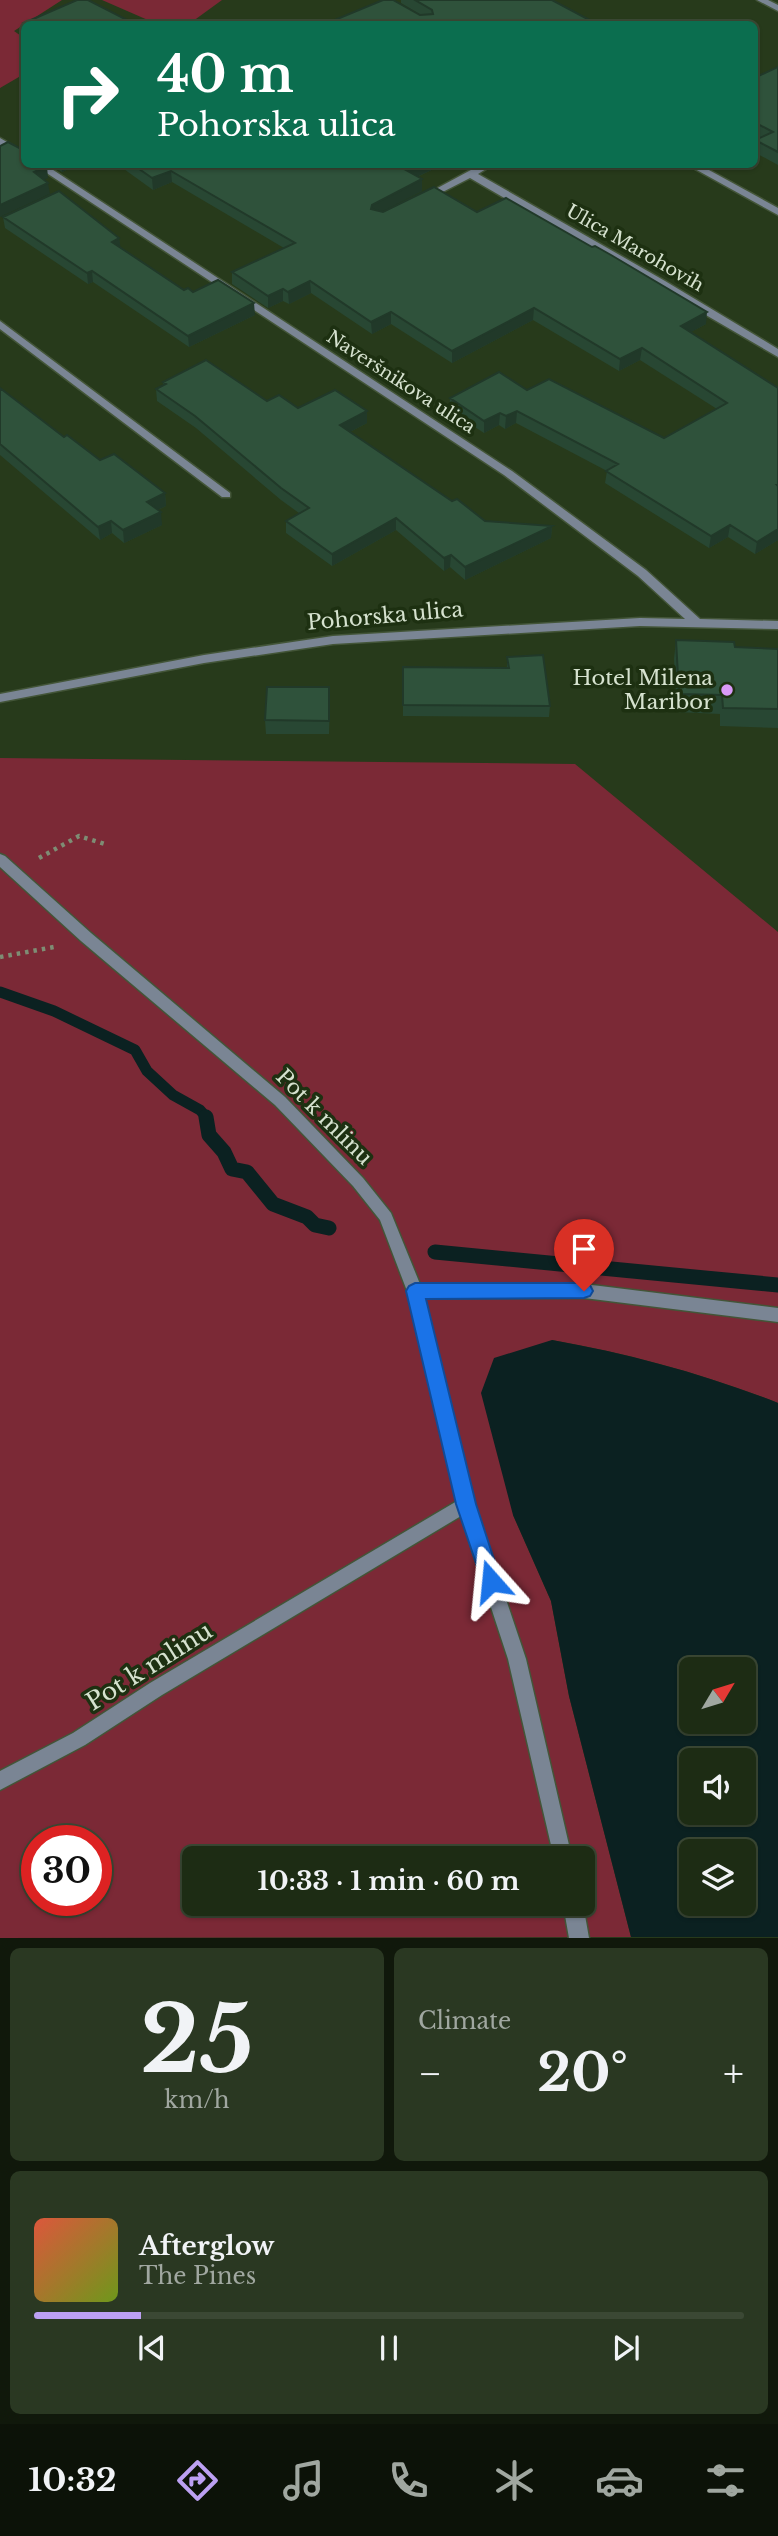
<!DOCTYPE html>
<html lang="en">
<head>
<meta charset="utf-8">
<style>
	:root { --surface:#1d2c14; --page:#2a3822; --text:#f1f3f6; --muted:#a0a7a0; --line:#3b4834; --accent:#bca0f2 }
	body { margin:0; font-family:"Libre Baskerville",serif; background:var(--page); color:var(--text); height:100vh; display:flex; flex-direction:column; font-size:26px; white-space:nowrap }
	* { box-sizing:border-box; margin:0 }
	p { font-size:23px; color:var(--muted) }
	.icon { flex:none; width:38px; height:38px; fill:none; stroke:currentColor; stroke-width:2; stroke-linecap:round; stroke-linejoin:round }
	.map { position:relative; height:1938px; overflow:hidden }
	.details { display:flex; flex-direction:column; gap:10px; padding:10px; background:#10180b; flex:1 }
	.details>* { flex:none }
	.top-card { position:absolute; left:21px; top:21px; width:737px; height:147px; border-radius:10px; box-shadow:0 2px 5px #0004,0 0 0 2px var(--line); background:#0b6e4f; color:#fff; overflow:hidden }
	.needle { width:46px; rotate:52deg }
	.tools { position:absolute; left:679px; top:1657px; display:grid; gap:14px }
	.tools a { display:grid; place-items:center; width:77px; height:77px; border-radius:10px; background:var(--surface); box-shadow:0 2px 5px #0004,0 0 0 2px var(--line); font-size:35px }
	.speed { position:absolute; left:21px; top:1825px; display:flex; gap:14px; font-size:35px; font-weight:700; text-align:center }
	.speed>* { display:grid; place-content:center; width:91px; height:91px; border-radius:50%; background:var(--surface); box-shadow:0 2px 5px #0004,0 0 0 2px var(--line); line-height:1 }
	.speed .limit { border:10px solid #d22; background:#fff; color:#111 }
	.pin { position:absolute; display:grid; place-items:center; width:60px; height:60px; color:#fff; margin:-72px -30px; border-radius:50% 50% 50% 0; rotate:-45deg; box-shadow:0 0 7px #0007 }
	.pin .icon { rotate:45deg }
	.me { position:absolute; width:77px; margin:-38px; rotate:342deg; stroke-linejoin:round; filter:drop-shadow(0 0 5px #0008) }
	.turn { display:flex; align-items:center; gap:24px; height:147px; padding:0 21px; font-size:32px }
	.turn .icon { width:91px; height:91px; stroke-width:2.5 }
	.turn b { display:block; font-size:49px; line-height:60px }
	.big { font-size:52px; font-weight:800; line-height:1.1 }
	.details .card { flex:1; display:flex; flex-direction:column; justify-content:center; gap:10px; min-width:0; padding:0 24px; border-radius:10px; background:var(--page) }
	.details .dial { align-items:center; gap:0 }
	.dial b { font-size:91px; line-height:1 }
	.song { display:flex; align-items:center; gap:21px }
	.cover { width:84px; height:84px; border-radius:10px; background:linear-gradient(135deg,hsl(10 70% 55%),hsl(80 70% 35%)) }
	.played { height:7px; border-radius:4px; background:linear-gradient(90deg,var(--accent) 15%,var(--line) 15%) }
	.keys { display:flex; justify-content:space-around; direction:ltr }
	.heat { display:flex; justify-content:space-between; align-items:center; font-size:38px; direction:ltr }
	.details .tiles { flex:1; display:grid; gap:10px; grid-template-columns:1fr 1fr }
	.card:last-child { grid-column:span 2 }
	.trip { position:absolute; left:182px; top:1846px; width:413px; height:70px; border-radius:10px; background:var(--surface); box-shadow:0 2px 5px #0004,0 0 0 2px var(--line); font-weight:800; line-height:70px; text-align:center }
	.tabs { display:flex; height:112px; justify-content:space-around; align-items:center; background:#0c1208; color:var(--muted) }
	.tabs .icon { width:49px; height:49px }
	.tabs .on { color:var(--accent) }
	.tabs b { font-size:32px; color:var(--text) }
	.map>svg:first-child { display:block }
</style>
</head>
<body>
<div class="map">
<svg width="778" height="1938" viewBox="0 0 778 1938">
	<rect width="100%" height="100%" fill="#273a1b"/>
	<path fill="#7b2936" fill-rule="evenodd" d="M 0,0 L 62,0 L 14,31 L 24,38 L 24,74 L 0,88 Z
		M 102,0 L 222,0 L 189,24 L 157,24 Z
		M 0,758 L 575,764 L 778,932 L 778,1403 C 704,1374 630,1354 552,1340 L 513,1515 L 551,1601 L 569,1696 L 631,1937 L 0,1938 ZM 37,1841 L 96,1841 L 96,1900 L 37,1900 ZM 194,1858 L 583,1858 L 583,1904 L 194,1904 Z"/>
	<path fill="#0b2121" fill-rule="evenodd" d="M 552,1340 C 630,1354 704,1374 778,1403 L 778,1937 L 631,1937 L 569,1696 L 551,1601 L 513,1515 L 481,1393 L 494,1358 ZM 691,1670 L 744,1670 L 744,1722 L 691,1722 ZM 691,1760 L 744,1760 L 744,1813 L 691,1813 ZM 691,1852 L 744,1852 L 744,1904 L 691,1904 Z"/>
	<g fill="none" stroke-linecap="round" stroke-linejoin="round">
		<path stroke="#0b2121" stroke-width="11" d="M 0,992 L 54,1011 L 135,1050 L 147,1071 L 173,1095 L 200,1110 L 207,1118"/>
		<path stroke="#0b2121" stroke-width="15" d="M 206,1117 L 209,1135 L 224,1152 L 232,1169 L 247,1172 L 273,1204 L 307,1217 L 315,1225 L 329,1228
			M 435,1252 L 778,1285"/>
		<g stroke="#435538" stroke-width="3">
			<path id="street" d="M 757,0 L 768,0 L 778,5 L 778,11 Z
				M 0,138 L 24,152 L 24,159 L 0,145 Z
				M 33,164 L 44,164 L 512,471 L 646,570 L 700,619 L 778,621 L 778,629 L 640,626 L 333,644 L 204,663 L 0,702 L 0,694 L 204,655 L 333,636 L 640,618 L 685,619 L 638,576 L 504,475 Z
				M 482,164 L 494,164 L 478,174 L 665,281 L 778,349 L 778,357 L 470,178 L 427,200 L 419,198 Z
				M 686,164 L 698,164 L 778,208 L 778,215 Z
				M 0,321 L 230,493 L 230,497 L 222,497 L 0,329 Z
				M 0,854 L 5,856 L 91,933 L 285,1097 L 363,1178 L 391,1213 L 420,1284 L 584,1284 L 778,1308 L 778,1322 L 584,1298 L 424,1298 L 474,1504 L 526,1659 L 572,1858 L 554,1858 L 508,1659 L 461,1516 L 162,1695 L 85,1745 L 0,1790 L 0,1771 L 73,1733 L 150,1683 L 457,1501 L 407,1291 L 380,1220 L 353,1186 L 275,1105 L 81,941 L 0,867 Z
				M 563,1904 L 583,1904 L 589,1938 L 569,1938 Z"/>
		</g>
		<path stroke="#7e8d74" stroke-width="4.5" stroke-dasharray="3.5 5" stroke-linecap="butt" d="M 39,858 L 79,836 L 108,845
			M 0,957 L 54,947"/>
		<use href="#street" fill="#7a8594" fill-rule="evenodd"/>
	</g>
	<path fill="#284733" d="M 401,0 L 552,0 L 597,24 L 421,15 L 401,3 Z
		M 778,67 L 778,165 L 754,152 L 755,140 L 761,138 L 754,134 L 754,78 Z
		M 50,164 L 80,164 L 62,172 Z
		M 117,164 L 444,164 L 417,177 L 422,179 L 422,191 L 382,211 L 477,212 L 706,324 L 691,332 L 778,388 L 778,540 L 755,554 L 728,537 L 709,548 L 605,483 L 607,471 L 516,423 L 505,429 L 499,425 L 484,433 L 449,410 L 450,398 L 527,390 L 664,438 L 717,409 L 640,360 L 619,371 L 533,320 L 452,363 L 391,324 L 372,334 L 311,293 L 289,304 L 283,301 L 268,308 L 232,284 L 232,272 L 284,248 L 172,182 L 153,190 Z
		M 3,217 L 119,238 L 120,248 L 184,290 L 193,292 L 255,315 L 189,347 L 93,282 L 88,284 L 5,228 Z
		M 163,382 L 267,401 L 298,408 L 367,411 L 367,423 L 350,432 L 452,501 L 485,521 L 552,526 L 551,538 L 465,580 L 450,567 L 444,571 L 396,530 L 332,566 L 286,533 L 286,521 L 299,513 L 281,500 L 196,428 L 157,401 L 156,389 L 163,385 Z
		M 0,388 L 64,437 L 100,460 L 165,493 L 166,506 L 158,510 L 162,525 L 124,543 L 112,533 L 100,540 L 0,455 Z
		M 676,640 L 735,647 L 778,649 L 778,728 L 720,726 L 720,714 L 677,712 L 674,659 Z
		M 507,657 L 550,706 L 549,717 L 403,716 L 403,667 L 507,668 Z
		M 330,701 L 329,734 L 266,734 L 265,720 Z"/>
	<path fill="#213929" d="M 61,164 L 80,164 L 62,172 Z
		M 419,164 L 444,164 L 406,182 L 406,170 Z
		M 47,166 L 48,178 L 35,184 L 34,172 Z
		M 171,171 L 172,182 L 153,190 L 152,178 Z
		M 422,179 L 422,191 L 372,217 L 371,209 L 372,205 Z
		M 48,183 L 50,194 L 0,217 L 0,205 Z
		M 119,238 L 121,250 L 112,242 Z
		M 92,271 L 93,282 L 88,284 L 87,273 Z
		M 310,281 L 311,293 L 289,304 L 288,292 Z
		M 283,289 L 283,301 L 268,308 L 268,296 Z
		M 254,303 L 255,315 L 189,347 L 188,336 Z
		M 534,308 L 533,320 L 452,363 L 452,351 Z
		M 391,312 L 391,324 L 372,334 L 371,322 Z
		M 707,312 L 706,324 L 680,338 L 681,326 Z
		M 642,348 L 640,360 L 619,371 L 620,359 Z
		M 367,411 L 367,423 L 340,437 L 340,425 Z
		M 517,411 L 516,423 L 505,429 L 506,416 Z
		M 500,413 L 499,425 L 484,433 L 484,421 Z
		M 165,493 L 166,506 L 149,514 L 147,502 Z
		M 161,512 L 162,525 L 124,543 L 123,530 Z
		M 396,518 L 396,530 L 332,566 L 332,554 Z
		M 111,521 L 112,533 L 100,540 L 98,527 Z
		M 730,525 L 728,537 L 709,548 L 711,536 Z
		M 552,526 L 551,538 L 465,580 L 465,567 Z
		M 778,529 L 778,540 L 755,554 L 757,542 Z
		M 451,555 L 450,567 L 444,571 L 444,558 Z"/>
	<path fill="#2f523b" stroke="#213929" stroke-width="2" d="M 77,0 L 88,0 L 133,23 L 130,24 L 27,24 L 24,23 Z
		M 383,0 L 393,0 L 420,15 L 433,14 L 432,10 L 415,0 L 552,0 L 597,24 L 325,24 Z
		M 778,67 L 778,152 L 755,140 L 773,132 L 754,122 L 754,78 Z
		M 8,142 L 23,150 L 24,143 L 24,164 L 44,164 L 47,166 L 34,172 L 48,183 L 0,205 L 0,146 Z
		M 132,164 L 419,164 L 406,170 L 422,179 L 372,205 L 371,209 L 383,212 L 434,187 L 477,212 L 506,198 L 592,247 L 595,246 L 611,255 L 707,312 L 681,326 L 778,388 L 778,485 L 777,485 L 778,486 L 778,529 L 757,542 L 730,525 L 711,536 L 606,471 L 618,464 L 517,411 L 506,416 L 500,413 L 484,421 L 450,398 L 499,372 L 527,390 L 549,379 L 664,438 L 727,403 L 642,348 L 620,359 L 534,308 L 452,351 L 391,312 L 371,322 L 310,281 L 288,292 L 283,289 L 268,296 L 232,272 L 295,243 L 171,171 L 152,178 Z
		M 59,191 L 119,238 L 112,242 L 184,290 L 188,288 L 193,292 L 218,280 L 254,303 L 188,336 L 92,271 L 87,273 L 3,217 Z
		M 206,360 L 267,401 L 279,395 L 298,408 L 335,390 L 367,411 L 340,425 L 452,501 L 457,499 L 485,521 L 552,526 L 465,567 L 451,555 L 444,558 L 396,518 L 332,554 L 286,521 L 309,508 L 281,488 L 195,416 L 156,389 L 166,384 L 163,382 Z
		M 0,388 L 64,437 L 67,435 L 100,460 L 114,454 L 165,493 L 147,502 L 161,512 L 123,530 L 111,521 L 98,527 L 0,444 Z
		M 676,640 L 734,642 L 735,647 L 778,649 L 778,709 L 723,708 L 722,695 L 679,694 Z
		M 543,655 L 550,706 L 403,705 L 403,667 L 509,668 L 507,657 Z
		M 267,687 L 329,687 L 329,721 L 265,720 Z"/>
	<path fill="#1a73e8" stroke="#114b97" stroke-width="2" d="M 415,1283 L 584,1283 L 590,1285 L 593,1291 L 590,1296 L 584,1298 L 426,1299 L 476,1504 L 501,1581 L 498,1588 L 491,1591 L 484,1588 L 482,1581 L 456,1504 L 406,1291 L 409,1286 Z"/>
	<circle fill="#d99af7" stroke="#1d3011" stroke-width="2.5" cx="727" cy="690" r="7"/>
	<g text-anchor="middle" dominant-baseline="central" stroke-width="7" stroke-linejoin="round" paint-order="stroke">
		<g font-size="18" fill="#d6e2cf" stroke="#1d3011">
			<text transform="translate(635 248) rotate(30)">Ulica Marohovih</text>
			<text transform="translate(401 382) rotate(33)">Naveršnikova ulica</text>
		</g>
		<g font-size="21" fill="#d6e2cf" stroke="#1d3011">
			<text transform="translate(385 616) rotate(-5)">Pohorska ulica</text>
			<text transform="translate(324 1117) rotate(45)">Pot k mlinu</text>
		</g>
		<g font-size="21" fill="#d6e2cf" stroke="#1d3011" text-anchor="end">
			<text x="713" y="678">Hotel Milena<tspan x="713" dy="24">Maribor</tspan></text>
		</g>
		<g font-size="24" fill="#d6e2cf" stroke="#1d3011">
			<text transform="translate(149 1666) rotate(-32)">Pot k mlinu</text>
		</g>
	</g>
</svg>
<div class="tools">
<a><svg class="needle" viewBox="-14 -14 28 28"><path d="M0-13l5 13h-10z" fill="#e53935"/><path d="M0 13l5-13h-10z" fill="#a0a7a0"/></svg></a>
<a><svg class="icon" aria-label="sound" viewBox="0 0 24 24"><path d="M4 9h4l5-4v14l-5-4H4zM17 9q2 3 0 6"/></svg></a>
<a><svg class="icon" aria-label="layers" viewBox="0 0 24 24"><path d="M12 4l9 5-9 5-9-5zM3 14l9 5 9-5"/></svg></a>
</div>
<div class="speed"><div class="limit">30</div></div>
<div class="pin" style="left:584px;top:1291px;background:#d93025"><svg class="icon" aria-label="arrive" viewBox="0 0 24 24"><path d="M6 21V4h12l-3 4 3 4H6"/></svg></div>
<svg class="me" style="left:491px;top:1581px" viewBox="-20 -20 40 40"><path d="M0-17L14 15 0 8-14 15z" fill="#1a73e8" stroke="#fff" stroke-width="4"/></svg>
<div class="trip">10:33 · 1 min · 60 m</div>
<div class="top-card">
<div class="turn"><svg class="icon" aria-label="right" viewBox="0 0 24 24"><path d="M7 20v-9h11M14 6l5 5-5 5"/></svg><div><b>40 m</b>Pohorska ulica</div></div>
</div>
</div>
<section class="details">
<div class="tiles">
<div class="card dial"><b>25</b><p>km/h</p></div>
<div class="card"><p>Climate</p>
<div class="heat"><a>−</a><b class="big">20°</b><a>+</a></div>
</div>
<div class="card">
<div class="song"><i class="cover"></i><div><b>Afterglow</b><p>The Pines</p></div></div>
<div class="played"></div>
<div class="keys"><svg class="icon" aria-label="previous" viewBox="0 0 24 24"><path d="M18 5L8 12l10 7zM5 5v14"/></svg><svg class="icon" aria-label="pause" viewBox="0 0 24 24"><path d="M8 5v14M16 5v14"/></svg><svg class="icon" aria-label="next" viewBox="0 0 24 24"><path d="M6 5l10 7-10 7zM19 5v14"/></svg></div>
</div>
</div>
</section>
<nav class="tabs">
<b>10:32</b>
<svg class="icon on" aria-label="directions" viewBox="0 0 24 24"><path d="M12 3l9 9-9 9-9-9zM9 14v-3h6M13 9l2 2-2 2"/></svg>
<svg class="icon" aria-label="music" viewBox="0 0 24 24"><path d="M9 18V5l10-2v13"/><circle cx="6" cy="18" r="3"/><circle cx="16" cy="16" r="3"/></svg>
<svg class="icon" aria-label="phone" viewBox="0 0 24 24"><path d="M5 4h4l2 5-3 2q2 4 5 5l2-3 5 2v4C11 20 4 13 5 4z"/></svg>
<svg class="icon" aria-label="climate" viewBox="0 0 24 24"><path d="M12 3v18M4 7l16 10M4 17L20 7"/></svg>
<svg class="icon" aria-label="car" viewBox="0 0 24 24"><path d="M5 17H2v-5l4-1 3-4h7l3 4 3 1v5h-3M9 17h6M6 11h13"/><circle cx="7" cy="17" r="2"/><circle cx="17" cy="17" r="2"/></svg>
<svg class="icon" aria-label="filters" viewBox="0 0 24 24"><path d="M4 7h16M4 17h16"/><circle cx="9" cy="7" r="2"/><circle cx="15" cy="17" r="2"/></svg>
</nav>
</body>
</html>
